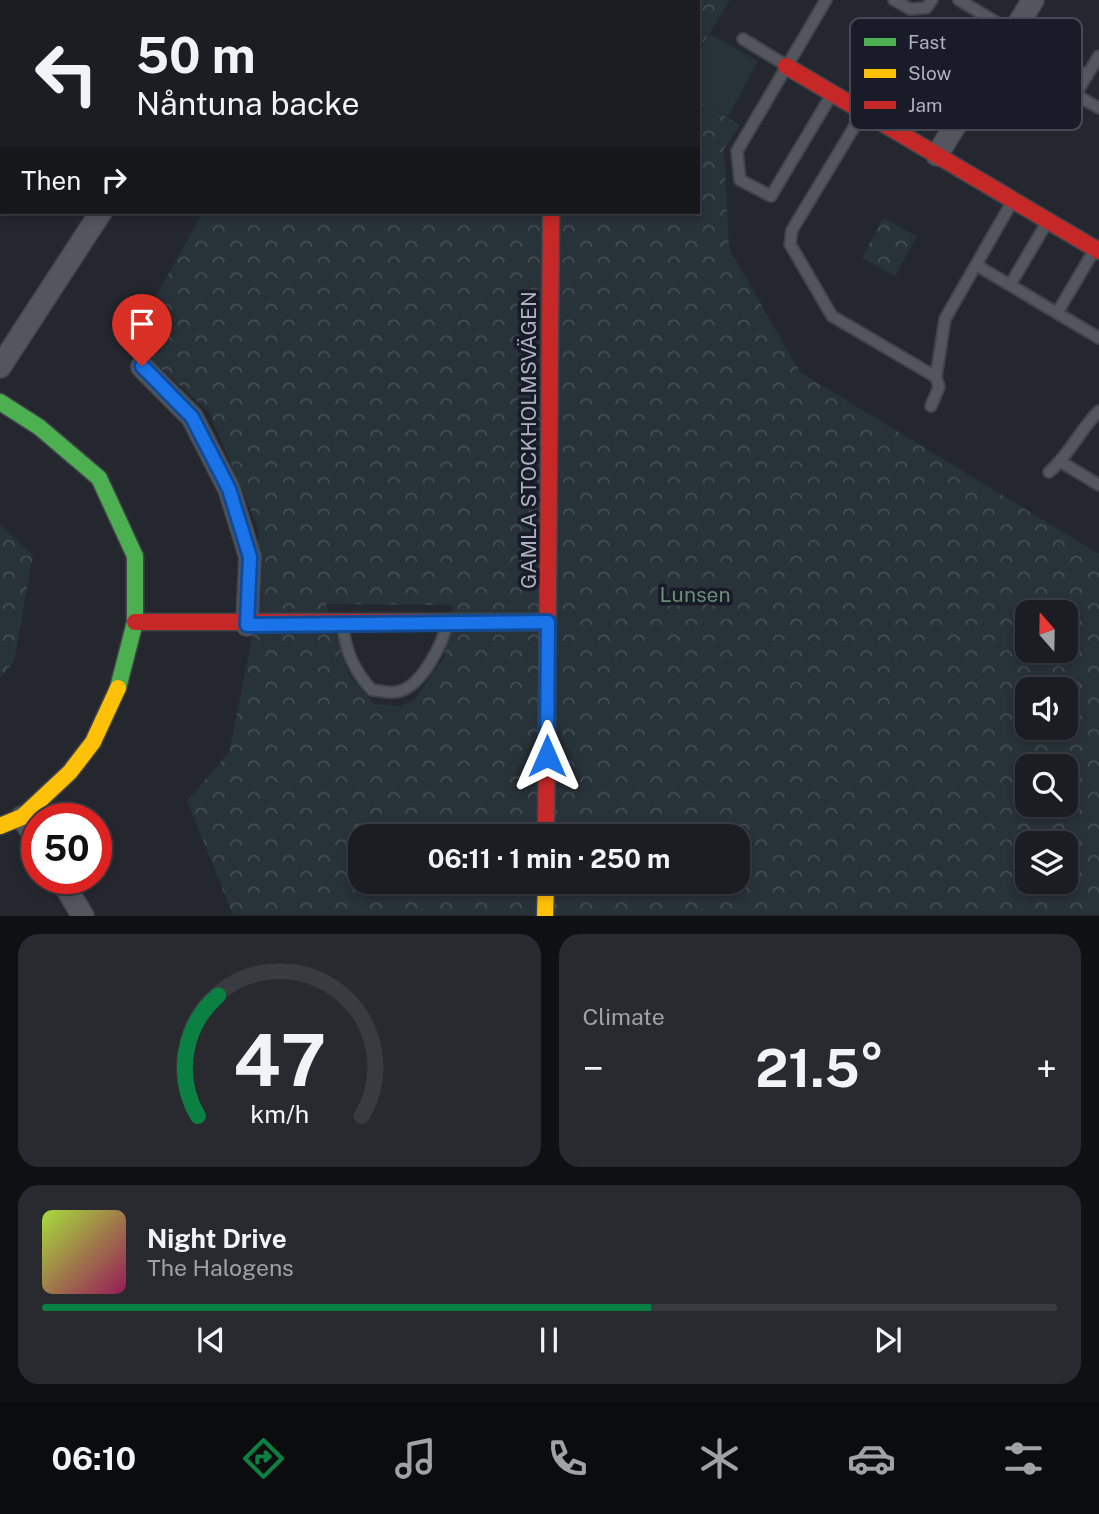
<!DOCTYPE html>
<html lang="en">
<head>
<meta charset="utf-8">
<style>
	:root { --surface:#1b1d22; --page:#282a2f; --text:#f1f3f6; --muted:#a0a2a5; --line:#393b40; --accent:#0b8043 }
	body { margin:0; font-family:"Public Sans",sans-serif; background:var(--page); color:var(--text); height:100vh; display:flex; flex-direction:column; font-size:26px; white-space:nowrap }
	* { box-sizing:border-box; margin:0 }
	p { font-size:23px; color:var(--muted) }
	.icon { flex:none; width:38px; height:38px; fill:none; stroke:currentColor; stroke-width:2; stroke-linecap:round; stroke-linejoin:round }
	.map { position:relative; height:916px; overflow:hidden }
	.sheet { display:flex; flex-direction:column; gap:18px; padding:18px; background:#0f1013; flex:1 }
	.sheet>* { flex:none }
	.banner { position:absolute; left:0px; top:0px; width:700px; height:214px; box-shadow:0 4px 10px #0003,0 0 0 2px var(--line); background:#1b1d22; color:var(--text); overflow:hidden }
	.needle { width:46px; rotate:340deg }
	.buttons { position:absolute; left:1015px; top:600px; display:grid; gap:14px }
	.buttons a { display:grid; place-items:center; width:63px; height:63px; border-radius:14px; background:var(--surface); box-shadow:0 4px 10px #0003,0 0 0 2px var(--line); font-size:35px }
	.speed { position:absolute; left:21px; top:803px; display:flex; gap:14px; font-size:35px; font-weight:700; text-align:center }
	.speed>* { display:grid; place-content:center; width:91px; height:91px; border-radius:50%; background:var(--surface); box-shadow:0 4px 10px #0003,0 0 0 2px var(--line); line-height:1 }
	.speed .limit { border:10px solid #d22; background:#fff; color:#111 }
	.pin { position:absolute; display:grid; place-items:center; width:60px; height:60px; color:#fff; margin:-72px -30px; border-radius:50% 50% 50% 0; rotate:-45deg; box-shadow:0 0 7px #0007 }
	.pin .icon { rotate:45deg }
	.me { position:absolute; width:77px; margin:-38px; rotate:0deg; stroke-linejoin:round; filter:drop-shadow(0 0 5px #0008) }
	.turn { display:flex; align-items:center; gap:24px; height:147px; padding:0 21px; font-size:32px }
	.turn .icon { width:91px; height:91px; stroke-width:2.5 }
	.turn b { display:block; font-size:49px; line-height:60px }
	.then { display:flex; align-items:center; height:66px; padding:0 21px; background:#0003; gap:14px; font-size:26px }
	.big { font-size:52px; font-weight:700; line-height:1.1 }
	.sheet .tile { flex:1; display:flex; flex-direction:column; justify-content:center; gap:10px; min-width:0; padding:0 24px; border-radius:21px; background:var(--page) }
	.sheet .dial { align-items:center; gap:0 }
	.dial svg { height:182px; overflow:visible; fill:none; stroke:var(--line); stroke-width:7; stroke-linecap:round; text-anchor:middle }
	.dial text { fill:var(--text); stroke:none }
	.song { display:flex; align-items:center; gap:21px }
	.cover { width:84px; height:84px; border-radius:10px; background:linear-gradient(135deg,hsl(80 70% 55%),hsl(330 70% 35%)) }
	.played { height:7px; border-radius:4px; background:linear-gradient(90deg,var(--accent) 60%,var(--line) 60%) }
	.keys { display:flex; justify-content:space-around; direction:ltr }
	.heat { display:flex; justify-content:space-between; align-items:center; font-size:38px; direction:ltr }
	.sheet .tiles { flex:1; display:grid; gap:18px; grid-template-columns:1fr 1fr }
	.tile:last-child { grid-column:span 2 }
	.trip { position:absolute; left:348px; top:824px; width:402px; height:70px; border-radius:21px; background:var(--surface); box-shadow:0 4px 10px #0003,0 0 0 2px var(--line); font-weight:700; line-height:70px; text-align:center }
	.menu { display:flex; height:112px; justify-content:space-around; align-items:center; background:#0b0c0e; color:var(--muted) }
	.menu .icon { width:49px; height:49px }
	.menu .current { color:var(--accent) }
	.menu b { font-size:32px; color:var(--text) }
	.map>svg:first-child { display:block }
</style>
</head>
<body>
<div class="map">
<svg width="1099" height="916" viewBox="0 0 1099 916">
	<defs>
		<pattern id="grass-tufts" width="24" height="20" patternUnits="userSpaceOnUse" patternTransform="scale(1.75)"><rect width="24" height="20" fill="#283239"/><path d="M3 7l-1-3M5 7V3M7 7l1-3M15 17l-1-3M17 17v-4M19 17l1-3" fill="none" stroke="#444d54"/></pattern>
		<pattern id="forest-crowns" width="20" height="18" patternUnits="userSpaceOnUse" patternTransform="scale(1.75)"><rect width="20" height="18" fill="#283239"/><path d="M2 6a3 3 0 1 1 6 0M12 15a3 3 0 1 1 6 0" fill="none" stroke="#444d54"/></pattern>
	</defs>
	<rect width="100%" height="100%" fill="#24272e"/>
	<path fill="url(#grass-tufts)" d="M 0,0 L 113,0 L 2,2 L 2,45 Z"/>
	<path fill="url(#forest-crowns)" fill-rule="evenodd" d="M 113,0 L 730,0 L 698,52 L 698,2 L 111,2 Z
		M 0,41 L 2,45 L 0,197 Z
		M 698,100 L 740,125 L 724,149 L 729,248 L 800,372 L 1099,554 L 1099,915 L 233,915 L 187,801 L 229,752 L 261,594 L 258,528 L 209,412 L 131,341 L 203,212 L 698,212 ZM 326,604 L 453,605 L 444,657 L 415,699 L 400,706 L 374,704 L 348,673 ZM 1027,612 L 1066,612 L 1066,651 L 1027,651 ZM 1027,690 L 1066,690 L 1066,728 L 1027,728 ZM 1027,766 L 1066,766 L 1066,805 L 1027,805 ZM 360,836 L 738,836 L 738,882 L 360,882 ZM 1027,844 L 1066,844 L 1066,882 L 1027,882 Z
		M 883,218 L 917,236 L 895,276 L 862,258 Z
		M 0,525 L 33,555 L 14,661 L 0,678 Z"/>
	<path fill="#283239" d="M 710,34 L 758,61 L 728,117 L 698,100 L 698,52 Z"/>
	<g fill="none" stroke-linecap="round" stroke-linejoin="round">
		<g stroke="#41444b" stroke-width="14">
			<path id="lane" d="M 826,0 L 737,151 L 740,180 L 771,196 L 832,94
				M 894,0 L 910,9 L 926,8 L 932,0
				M 959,0 L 1087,76
				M 743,39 L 784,64
				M 1076,95 L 1099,108
				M 862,114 L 792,230 L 790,244 L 832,316 L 936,377
				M 1059,121 L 1099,56
				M 976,265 L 1099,338
				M 1010,285 L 1046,224
				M 1057,313 L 1095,249
				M 931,406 L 939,387 L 936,377 L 945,319 L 1012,202
				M 1061,462 L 1099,485
				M 1049,472 C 1069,455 1080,430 1099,411
				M 343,625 C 345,651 354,671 372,690 C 381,691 392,694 400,691 C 422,685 442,645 447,624"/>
		</g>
		<g stroke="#41444b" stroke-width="24">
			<path id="street" d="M 937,155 L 1033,0
				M 0,367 L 101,212
				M 142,367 L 192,417 L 229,489 L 250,557 L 247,625
				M 22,817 L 37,841
				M 60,878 L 83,916"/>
		</g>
		<g stroke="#41444b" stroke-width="19">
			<path id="fast" d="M 0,402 L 39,427 L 99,478 L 135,556 L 135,622 L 118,688"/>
		</g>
		<g stroke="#41444b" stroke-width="19">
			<path id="slow" d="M 553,0 L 553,2
				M 0,826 L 22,817 L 70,772 L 93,742 L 118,688
				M 545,916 L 546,882"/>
		</g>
		<g stroke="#41444b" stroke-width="19">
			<path id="jam" d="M 786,66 L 1099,251
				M 135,622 L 548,622
				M 546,836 L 551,212"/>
		</g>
		<use href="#lane" stroke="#53565d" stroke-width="10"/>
		<use href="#street" stroke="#53565d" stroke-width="21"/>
		<use href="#fast" stroke="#4caf50" stroke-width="16"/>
		<use href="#slow" stroke="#ffc107" stroke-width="16"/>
		<use href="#jam" stroke="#c62828" stroke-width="16"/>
	</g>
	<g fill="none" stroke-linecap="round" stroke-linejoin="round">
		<g stroke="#114b97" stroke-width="18">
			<path id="route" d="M 142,366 L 192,417 L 229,489 L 250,557 L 247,625 L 548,622 L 547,756"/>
		</g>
		<use href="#route" stroke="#1a73e8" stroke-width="12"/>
	</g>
	<g text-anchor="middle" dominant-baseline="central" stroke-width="7" stroke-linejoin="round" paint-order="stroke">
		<g font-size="21" fill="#adb1c1" stroke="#191c28">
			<text transform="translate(528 440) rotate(-90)">GAMLA STOCKHOLMSVÄGEN</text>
		</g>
		<g font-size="21" fill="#688e77" stroke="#191c28">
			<text x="695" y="594">Lunsen</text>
		</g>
	</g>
	<rect x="850" y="18" width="232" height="112" rx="10" fill="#191c28" stroke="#454956" stroke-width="2"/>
	<rect x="864" y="38" width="32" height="8" fill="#4caf50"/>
	<rect x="864" y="69" width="32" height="9" fill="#ffc107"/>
	<rect x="864" y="101" width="32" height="8" fill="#c62828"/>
	<g font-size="19" fill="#adb1c1">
		<text x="908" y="49">Fast</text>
		<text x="908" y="80">Slow</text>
		<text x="908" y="112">Jam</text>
	</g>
</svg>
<div class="buttons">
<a><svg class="needle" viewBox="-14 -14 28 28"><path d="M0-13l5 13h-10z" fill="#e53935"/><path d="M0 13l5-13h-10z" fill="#a0a2a5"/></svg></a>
<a><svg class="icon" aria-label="sound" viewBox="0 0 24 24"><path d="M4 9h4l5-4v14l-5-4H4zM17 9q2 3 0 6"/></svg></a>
<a><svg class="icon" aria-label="search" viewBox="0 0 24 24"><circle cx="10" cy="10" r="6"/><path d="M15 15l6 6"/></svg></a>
<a><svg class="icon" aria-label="layers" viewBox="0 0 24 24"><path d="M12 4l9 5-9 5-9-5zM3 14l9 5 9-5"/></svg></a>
</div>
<div class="speed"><div class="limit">50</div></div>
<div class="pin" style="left:142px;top:366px;background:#d93025"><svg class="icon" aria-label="arrive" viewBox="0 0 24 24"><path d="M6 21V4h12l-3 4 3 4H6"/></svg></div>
<svg class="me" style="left:547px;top:756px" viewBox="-20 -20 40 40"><path d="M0-17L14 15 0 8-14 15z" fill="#1a73e8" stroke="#fff" stroke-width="4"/></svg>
<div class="trip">06:11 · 1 min · 250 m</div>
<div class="banner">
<div class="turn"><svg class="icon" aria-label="left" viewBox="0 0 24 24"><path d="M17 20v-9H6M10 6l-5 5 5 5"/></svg><div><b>50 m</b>Nåntuna backe</div></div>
<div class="then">Then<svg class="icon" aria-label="right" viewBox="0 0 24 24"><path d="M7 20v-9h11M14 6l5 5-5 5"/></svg></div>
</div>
</div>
<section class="sheet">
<div class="tiles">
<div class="tile dial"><svg viewBox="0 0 100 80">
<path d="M14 69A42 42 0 1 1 86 69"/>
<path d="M14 69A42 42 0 0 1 23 16" stroke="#0b8043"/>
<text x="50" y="56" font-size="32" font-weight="700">47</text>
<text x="50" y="72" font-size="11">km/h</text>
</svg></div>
<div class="tile"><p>Climate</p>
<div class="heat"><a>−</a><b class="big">21.5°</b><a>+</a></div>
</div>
<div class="tile">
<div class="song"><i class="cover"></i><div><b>Night Drive</b><p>The Halogens</p></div></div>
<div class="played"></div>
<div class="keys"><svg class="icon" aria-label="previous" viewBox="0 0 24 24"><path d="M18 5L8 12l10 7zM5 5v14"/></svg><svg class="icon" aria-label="pause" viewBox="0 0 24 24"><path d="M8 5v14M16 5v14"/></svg><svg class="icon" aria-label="next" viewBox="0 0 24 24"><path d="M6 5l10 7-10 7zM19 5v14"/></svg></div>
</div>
</div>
</section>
<nav class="menu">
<b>06:10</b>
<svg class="icon current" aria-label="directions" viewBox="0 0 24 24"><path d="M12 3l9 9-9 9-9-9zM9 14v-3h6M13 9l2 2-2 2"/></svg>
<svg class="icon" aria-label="music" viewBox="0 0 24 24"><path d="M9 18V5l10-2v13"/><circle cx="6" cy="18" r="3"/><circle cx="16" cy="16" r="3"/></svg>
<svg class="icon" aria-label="phone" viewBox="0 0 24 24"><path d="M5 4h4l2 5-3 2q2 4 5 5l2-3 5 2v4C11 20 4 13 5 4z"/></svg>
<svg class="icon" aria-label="climate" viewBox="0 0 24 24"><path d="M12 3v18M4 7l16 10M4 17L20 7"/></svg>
<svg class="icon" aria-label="car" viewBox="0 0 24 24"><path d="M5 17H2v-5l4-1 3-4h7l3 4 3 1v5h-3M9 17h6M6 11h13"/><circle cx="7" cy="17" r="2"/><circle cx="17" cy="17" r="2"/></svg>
<svg class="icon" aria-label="filters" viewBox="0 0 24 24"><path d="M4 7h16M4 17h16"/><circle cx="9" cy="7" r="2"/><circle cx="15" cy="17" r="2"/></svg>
</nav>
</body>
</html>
